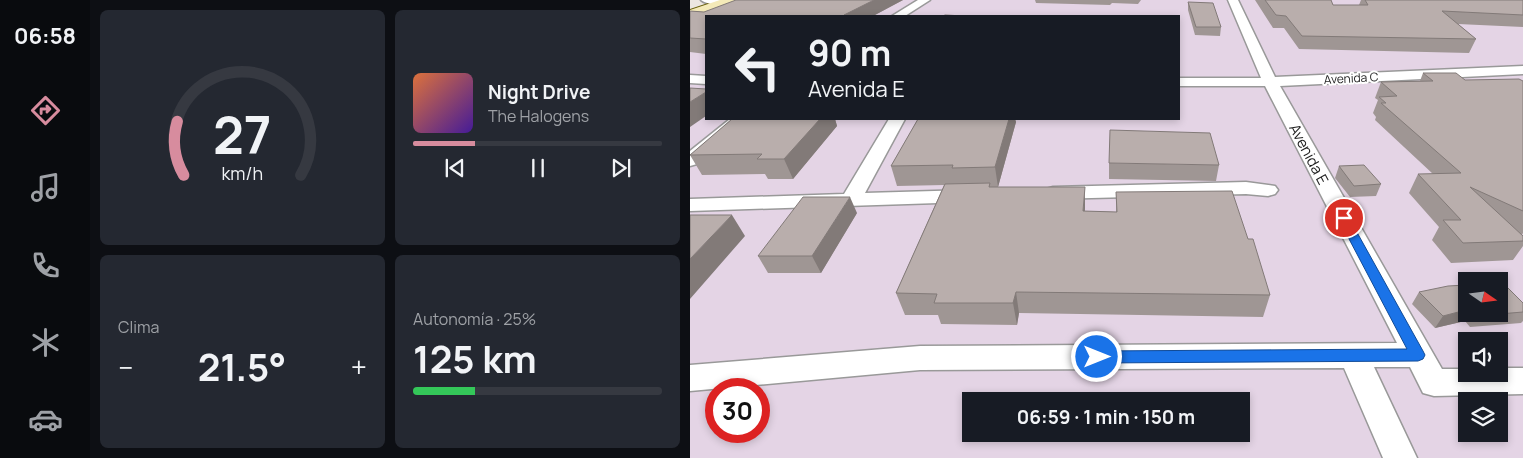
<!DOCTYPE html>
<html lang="es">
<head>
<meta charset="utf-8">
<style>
	:root { --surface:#171b24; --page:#242831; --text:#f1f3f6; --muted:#9ea1a6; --line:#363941; --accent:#d78c9e }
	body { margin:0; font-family:Manrope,sans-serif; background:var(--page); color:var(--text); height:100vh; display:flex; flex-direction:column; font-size:19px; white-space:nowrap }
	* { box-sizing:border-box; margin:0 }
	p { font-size:16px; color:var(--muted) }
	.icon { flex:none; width:28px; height:28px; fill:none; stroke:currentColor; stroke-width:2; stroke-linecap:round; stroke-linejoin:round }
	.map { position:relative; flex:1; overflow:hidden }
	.sheet { display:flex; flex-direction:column; gap:10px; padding:10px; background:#0d0f14; width:600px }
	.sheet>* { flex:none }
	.guide { position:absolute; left:15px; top:15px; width:475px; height:105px; border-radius:0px; box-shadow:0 2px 8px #0003; background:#171b24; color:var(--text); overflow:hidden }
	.needle { width:32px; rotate:104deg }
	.buttons { position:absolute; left:768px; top:272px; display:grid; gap:10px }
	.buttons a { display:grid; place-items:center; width:50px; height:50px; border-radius:0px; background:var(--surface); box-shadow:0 2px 8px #0003; font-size:25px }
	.speed { position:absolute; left:15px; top:378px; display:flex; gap:10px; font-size:25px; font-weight:700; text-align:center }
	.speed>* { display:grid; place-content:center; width:65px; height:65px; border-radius:50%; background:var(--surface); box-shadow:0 2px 8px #0003; line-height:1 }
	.speed .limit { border:8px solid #d22; background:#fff; color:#111 }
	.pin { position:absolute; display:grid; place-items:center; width:42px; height:42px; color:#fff; margin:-21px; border:2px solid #fff; border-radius:50%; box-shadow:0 1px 5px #0007 }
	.me { position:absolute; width:55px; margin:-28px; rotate:90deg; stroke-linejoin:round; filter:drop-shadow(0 0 4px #0008) }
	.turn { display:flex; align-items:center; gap:18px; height:105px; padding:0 20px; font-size:22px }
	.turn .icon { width:65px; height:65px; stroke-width:2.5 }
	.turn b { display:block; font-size:35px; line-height:42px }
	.big { font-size:38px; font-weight:700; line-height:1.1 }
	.sheet .tile { flex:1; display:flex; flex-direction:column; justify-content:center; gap:8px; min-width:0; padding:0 18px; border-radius:8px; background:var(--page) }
	.sheet .dial { align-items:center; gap:0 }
	.dial svg { height:130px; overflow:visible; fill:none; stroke:var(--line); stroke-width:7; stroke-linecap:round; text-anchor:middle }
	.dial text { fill:var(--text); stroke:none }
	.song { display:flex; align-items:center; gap:15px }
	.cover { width:60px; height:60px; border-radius:8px; background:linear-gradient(135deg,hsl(20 70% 55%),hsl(260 70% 35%)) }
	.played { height:5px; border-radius:2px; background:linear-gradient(90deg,var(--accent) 25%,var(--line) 25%) }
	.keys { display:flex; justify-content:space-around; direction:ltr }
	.heat { display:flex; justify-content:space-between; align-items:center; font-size:28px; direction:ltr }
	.charge { height:8px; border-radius:4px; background:linear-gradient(90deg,#34c759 25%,var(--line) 0) }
	.sheet .tiles { flex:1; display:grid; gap:10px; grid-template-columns:repeat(2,1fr) }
	.trip { position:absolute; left:272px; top:392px; width:288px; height:50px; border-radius:0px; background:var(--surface); box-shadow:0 2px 8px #0003; font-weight:700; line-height:50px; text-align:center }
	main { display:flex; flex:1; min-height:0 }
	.dock { display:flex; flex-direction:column; width:90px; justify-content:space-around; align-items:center; background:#090b0e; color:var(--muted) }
	.dock .icon { width:35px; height:35px }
	.dock .selected { color:var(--accent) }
	.dock b { font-size:22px; color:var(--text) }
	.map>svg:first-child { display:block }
</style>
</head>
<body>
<main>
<nav class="dock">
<b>06:58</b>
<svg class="icon selected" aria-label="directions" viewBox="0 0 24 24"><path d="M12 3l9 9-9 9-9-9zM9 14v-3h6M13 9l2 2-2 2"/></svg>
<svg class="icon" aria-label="music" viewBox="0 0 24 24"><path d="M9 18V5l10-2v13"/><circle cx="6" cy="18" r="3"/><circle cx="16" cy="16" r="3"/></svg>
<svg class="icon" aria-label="phone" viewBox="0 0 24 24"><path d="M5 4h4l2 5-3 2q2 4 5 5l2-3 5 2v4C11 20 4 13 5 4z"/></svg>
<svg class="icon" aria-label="climate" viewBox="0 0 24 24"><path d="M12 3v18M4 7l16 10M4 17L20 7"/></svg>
<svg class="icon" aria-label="car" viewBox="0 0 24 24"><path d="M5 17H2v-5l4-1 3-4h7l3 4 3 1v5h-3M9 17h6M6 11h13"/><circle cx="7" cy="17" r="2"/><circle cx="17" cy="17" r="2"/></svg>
</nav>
<section class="sheet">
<div class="tiles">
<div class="tile dial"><svg viewBox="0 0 100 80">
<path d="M14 69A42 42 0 1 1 86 69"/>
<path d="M14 69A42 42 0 0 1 10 36" stroke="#d78c9e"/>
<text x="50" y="56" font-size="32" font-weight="700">27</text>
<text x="50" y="72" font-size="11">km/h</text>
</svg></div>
<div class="tile">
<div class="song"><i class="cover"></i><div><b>Night Drive</b><p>The Halogens</p></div></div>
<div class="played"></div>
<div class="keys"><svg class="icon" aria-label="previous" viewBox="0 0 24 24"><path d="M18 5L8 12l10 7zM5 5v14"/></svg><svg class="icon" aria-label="pause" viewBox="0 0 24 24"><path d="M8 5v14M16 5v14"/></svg><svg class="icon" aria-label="next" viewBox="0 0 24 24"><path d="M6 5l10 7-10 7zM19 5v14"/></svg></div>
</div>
<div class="tile"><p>Clima</p>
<div class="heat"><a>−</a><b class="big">21.5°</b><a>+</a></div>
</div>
<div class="tile"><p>Autonomía · 25%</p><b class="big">125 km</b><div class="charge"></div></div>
</div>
</section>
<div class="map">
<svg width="833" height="458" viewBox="0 0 833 458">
	<rect width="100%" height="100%" fill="#ece7e2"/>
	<path fill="#e4d4e5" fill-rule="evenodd" d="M 64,0 L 833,0 L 833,458 L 0,458 L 0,23 L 16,17 L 16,119 L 489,119 L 489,16 L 18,16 ZM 776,281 L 809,281 L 809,314 L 776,314 ZM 776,341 L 809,341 L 809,374 L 776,374 ZM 26,389 L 69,389 L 69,431 L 26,431 ZM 281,401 L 551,401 L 551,434 L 281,434 ZM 776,401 L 809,401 L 809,434 L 776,434 Z"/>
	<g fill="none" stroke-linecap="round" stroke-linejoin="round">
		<g stroke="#999" stroke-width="3">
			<path id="minor" d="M 11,0 L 40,0 L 41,2 C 35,7 17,5 11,0 Z
				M 228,0 L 240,0 L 215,16 L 202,16 Z
				M 538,0 L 548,0 L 585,77 L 833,66 L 833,74 L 590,86 L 752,369 L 776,369 L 776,374 L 809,374 L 809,368 L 833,368 L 833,394 L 744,396 L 733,393 L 720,367 L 684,367 L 727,458 L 693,458 L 654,368 L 230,370 L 0,391 L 0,365 L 230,346 L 707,343 L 575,86 L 489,86 L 489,78 L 571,78 Z
				M 0,75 L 16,76 L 16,84 L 0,83 Z
				M 40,119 L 58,119 L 7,164 L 0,166 L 0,151 Z
				M 199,119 L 215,119 L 175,193 L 279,190 L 286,192 L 289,196 L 286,200 L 279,202 L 0,211 L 0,199 L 154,194 Z
				M 556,182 L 585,186 L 588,190 L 585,194 L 578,196 L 556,194 L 363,199 L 356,197 L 353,193 L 356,189 L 363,187 Z"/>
		</g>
		<g stroke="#685f0d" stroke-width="2">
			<path id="secondary" d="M 30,0 L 48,0 L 46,3 L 0,19 L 0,10 Z"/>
		</g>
		<use href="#minor" fill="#fff" fill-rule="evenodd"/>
		<use href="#secondary" fill="#f4eab8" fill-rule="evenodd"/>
	</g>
	<path fill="#9f9694" d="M 213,0 L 183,16 L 16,16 L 16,54 L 0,52 L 0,11 L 14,12 Z
		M 345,0 L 451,0 L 448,4 L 422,3 L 420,5 L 346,3 Z
		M 565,0 L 641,0 L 643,5 L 669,5 L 671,0 L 833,0 L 833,27 L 768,24 L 786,39 L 779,53 L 609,49 L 594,28 L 583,28 Z
		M 498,2 L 531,27 L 530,36 L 505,35 L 498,10 Z
		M 733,73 L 775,80 L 833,81 L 833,233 L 832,235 L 833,236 L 833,246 L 823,260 L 761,263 L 742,240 L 749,227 L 719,193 L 728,174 L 743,174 L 685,120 L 686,117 L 683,113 L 688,100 L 685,98 L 691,82 L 730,81 Z
		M 42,119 L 145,119 L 147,126 L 103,179 L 78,179 L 75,174 L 12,175 L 0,155 Z
		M 228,119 L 325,119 L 326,122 L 308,187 L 395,207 L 395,211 L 426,212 L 426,192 L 558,239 L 580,295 L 573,317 L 329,313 L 327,325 L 251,324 L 248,315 L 215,315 L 206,293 L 254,185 L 207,186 L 201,166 Z
		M 419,163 L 529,165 L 526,181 L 419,179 Z
		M 649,166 L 691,184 L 686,196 L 660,197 L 645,178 Z
		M 167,213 L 131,273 L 78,273 L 68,256 Z
		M 729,292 L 776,314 L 809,314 L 833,303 L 833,321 L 831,323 L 780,327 L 775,321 L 745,328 L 722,304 Z"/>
	<path fill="#827a78" d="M 184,0 L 213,0 L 183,16 L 155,16 L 154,15 Z
		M 16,92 L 16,116 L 0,127 L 0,102 Z
		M 130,119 L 145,119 L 147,126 L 103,179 L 94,159 Z
		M 319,119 L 325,119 L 326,122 L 308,187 L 305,167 Z
		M 395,187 L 395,207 L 394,232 L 393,211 Z
		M 160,197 L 167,213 L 131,273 L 122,256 Z
		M 42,215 L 55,236 L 0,299 L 0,259 Z
		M 326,292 L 329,313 L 327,325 L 323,303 Z
		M 776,310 L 776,314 L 779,314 L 775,321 L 745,328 L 753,316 Z"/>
	<path fill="#b9aeac" stroke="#827a78" d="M 46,0 L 184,0 L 154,15 L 160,16 L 16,16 L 16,39 L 0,38 L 0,11 L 14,12 Z
		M 575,0 L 641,0 L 643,5 L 678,5 L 675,0 L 833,0 L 833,15 L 752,11 L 786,39 L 612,36 L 596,16 L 586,15 Z
		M 498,2 L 523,3 L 531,27 L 506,27 Z
		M 255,15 L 274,16 L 253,16 Z
		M 733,73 L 766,73 L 775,80 L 829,79 L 833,81 L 833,211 L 780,187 L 833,236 L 833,241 L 773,243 L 753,220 L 771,220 L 728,174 L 771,173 L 691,103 L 696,103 L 689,97 L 707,96 L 691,82 L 743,81 Z
		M 0,88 L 16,89 L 16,92 L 0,102 Z
		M 42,119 L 130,119 L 94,159 L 67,159 L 72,154 L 0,155 Z
		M 228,119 L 319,119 L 305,167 L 262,168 L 263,165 L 201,166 Z
		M 420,130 L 520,133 L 529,165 L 419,163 Z
		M 674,165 L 691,184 L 664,186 L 649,166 Z
		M 300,183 L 299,187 L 395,187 L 393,211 L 427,212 L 426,192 L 542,191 L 558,239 L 563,239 L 580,295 L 326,292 L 323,303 L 244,303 L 247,294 L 206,293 L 255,184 Z
		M 113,197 L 160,197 L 122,256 L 68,256 Z
		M 0,215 L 42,215 L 0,259 Z
		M 809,283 L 813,283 L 833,303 L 833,312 L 809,314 Z
		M 776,285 L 776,310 L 753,316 L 729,292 L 758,286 Z
		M 788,314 L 807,314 L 789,315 Z"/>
	<path fill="#1a73e8" stroke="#114b97" d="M 654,215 L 659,218 L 733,351 L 735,355 L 733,359 L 728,361 L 407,363 L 402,361 L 400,357 L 402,352 L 407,351 L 717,349 L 648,218 Z"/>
	<g text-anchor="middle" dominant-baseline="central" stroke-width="4" stroke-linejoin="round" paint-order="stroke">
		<g font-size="12" fill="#1c1c1c" stroke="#fff">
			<text transform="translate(661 78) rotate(-3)">Avenida C</text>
		</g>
		<g font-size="15" fill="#1c1c1c" stroke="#fff">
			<text transform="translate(619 154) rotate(62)">Avenida E</text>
		</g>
	</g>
</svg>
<div class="buttons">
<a><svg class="needle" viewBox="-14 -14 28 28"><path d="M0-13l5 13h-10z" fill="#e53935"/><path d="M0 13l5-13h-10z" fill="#9ea1a6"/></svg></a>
<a><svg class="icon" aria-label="sound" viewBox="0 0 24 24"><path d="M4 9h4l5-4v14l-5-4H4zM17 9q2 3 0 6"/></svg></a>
<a><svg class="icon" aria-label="layers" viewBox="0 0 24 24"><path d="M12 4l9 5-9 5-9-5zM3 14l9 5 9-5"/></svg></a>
</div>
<div class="speed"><div class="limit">30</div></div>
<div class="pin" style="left:654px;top:218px;background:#d93025"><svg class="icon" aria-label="arrive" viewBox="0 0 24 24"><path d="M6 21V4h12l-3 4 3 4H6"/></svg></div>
<svg class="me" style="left:407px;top:357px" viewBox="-20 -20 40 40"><circle r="17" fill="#1a73e8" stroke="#fff" stroke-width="3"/><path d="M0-11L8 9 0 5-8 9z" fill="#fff"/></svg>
<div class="trip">06:59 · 1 min · 150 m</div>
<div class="guide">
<div class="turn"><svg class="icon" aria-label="left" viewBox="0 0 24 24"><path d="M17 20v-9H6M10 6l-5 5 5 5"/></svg><div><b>90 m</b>Avenida E</div></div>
</div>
</div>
</main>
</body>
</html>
